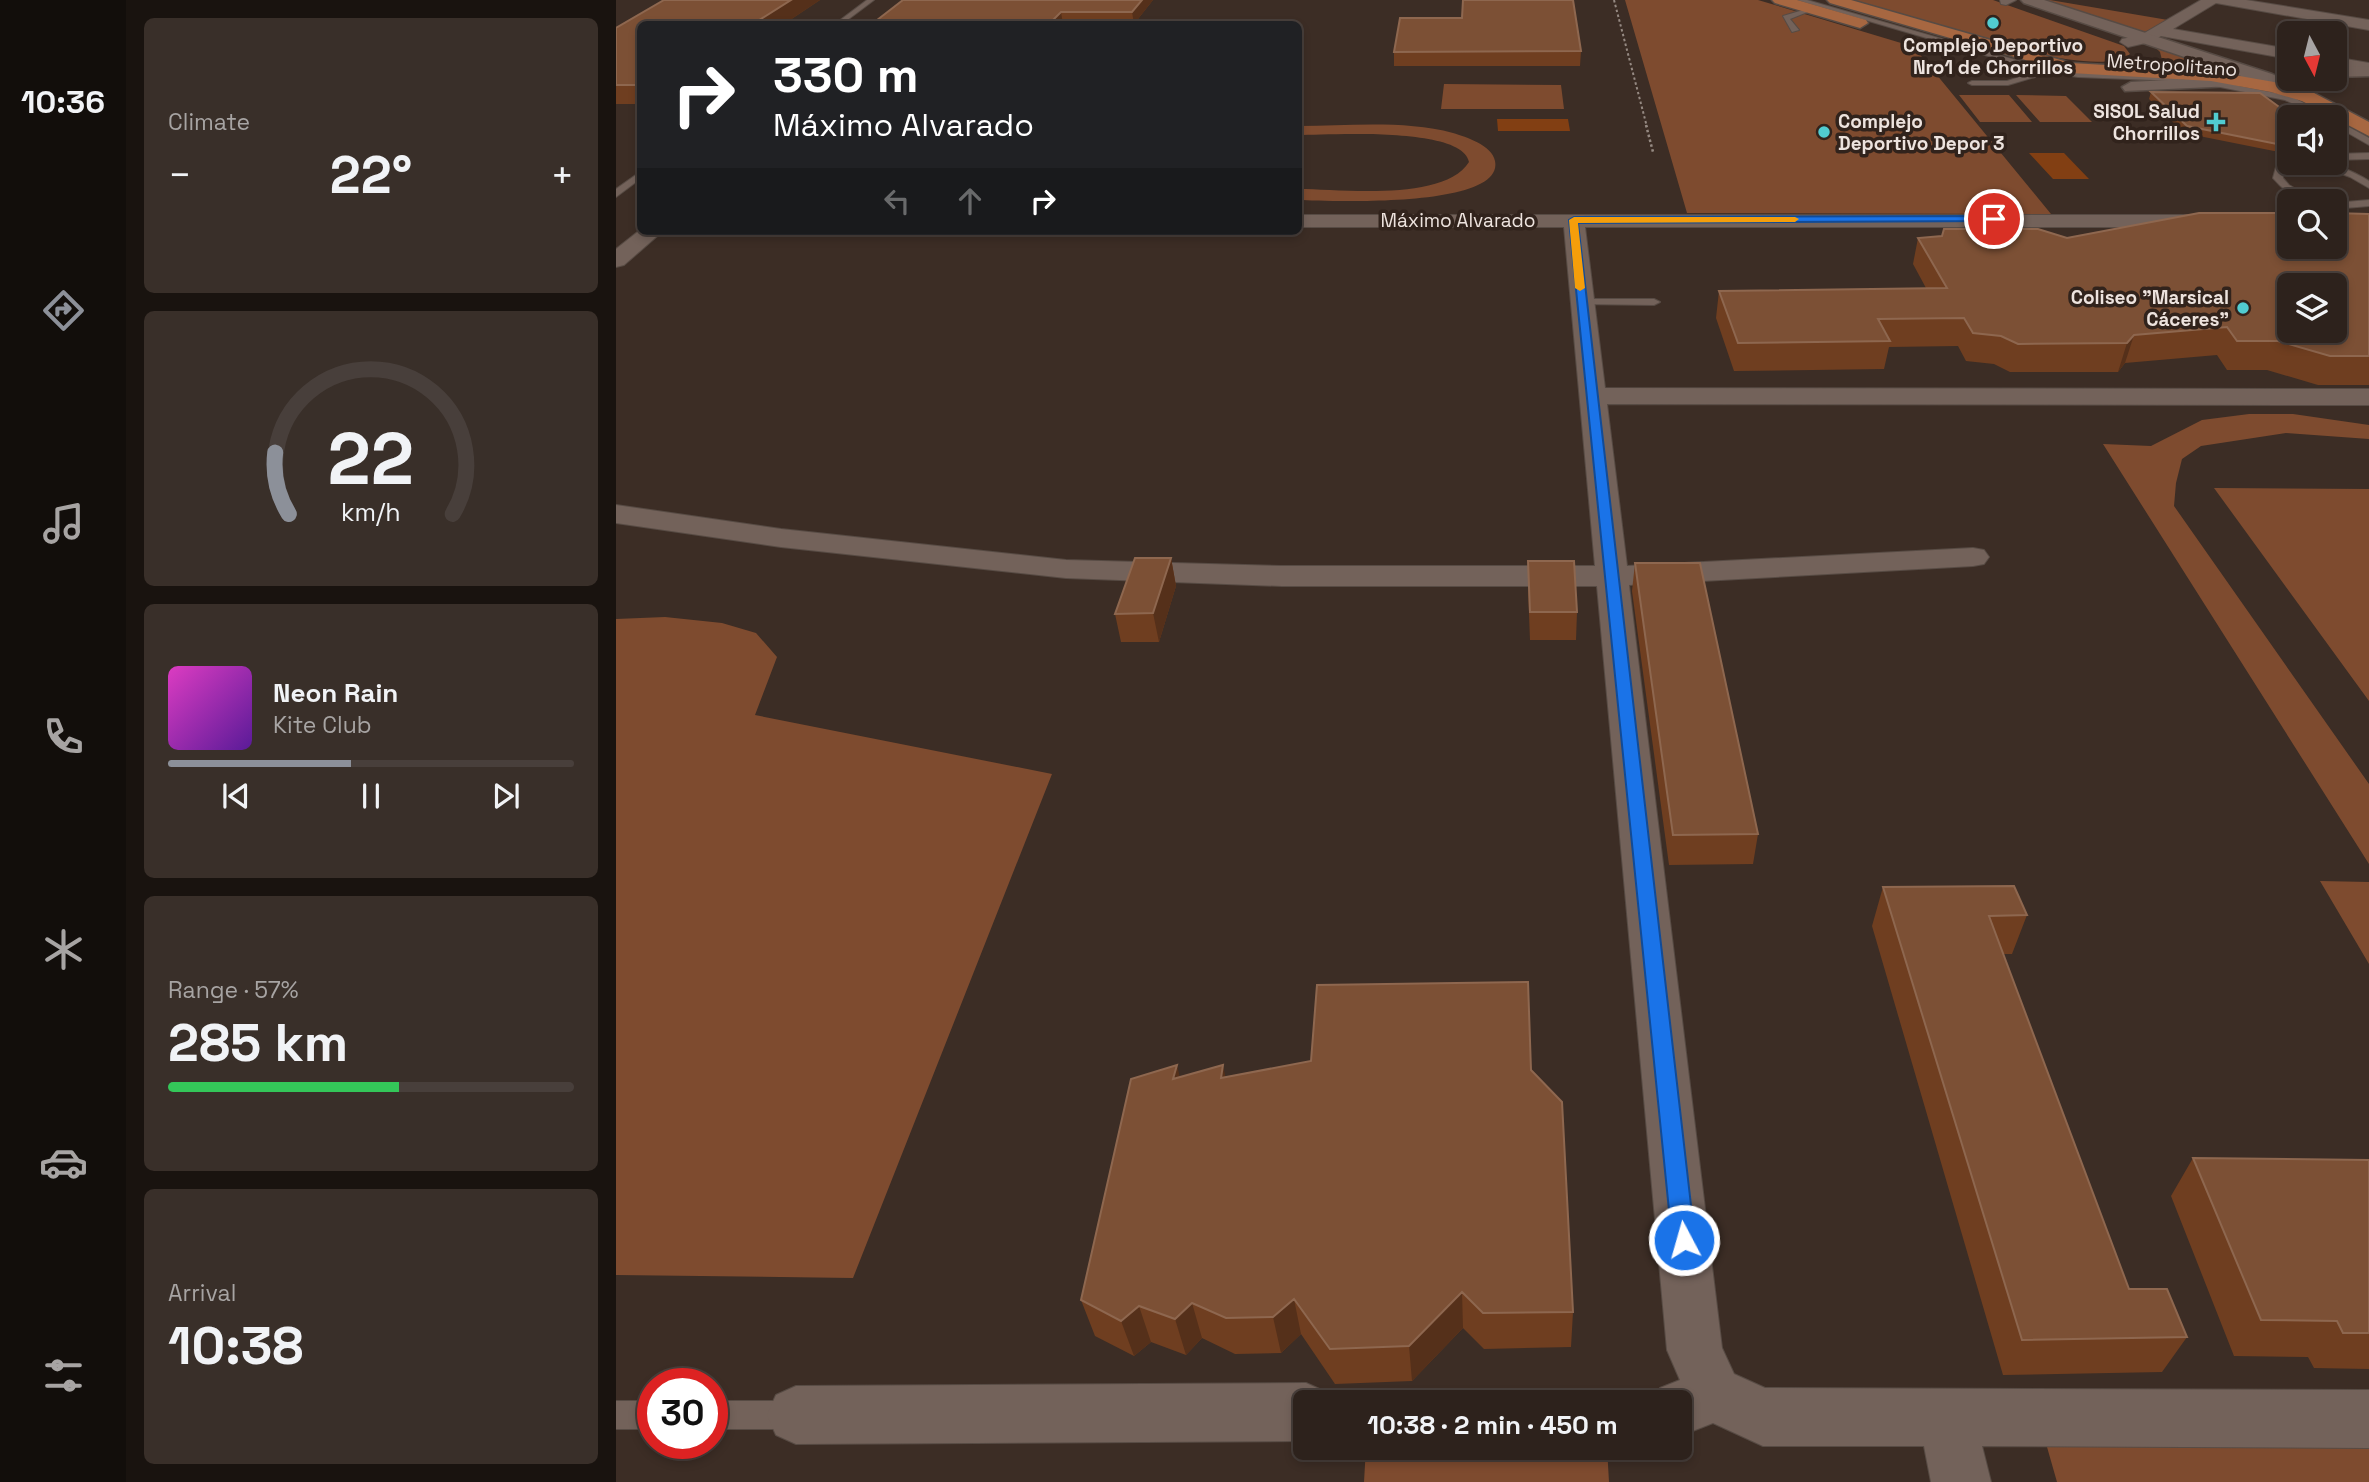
<!DOCTYPE html>
<html lang="en">
<head>
<meta charset="utf-8">
<style>
	:root { --surface:#2d221c; --page:#392f29; --text:#f1f3f6; --muted:#a7a4a3; --line:#483f3b; --accent:#8c9099 }
	body { margin:0; font-family:"Space Grotesk",sans-serif; background:var(--page); color:var(--text); height:100vh; display:flex; flex-direction:column; font-size:26px; white-space:nowrap }
	* { box-sizing:border-box; margin:0 }
	p { font-size:23px; color:var(--muted) }
	.icon { flex:none; width:38px; height:38px; fill:none; stroke:currentColor; stroke-width:2; stroke-linecap:round; stroke-linejoin:round }
	.map { position:relative; flex:1; overflow:hidden }
	.panel { display:flex; flex-direction:column; gap:18px; padding:18px; background:#19130f; width:490px }
	.panel>* { flex:none }
	.banner { position:absolute; left:21px; top:21px; width:665px; height:214px; border-radius:10px; box-shadow:0 4px 10px #0003,0 0 0 2px var(--line); background:#202124; color:#fff; overflow:hidden }
	.needle { width:46px; rotate:173deg }
	.fabs { position:absolute; left:1661px; top:21px; display:grid; gap:14px }
	.fabs a { display:grid; place-items:center; width:70px; height:70px; border-radius:10px; background:var(--surface); box-shadow:0 4px 10px #0003,0 0 0 2px var(--line); font-size:35px }
	.speed { position:absolute; left:21px; top:1368px; display:flex; gap:14px; font-size:35px; font-weight:700; text-align:center }
	.speed>* { display:grid; place-content:center; width:91px; height:91px; border-radius:50%; background:var(--surface); box-shadow:0 4px 10px #0003,0 0 0 2px var(--line); line-height:1 }
	.speed .limit { border:10px solid #d22; background:#fff; color:#111 }
	.pin { position:absolute; display:grid; place-items:center; width:60px; height:60px; color:#fff; margin:-30px; border:4px solid #fff; border-radius:50%; box-shadow:0 2px 7px #0007 }
	.me { position:absolute; width:77px; margin:-38px; rotate:354deg; stroke-linejoin:round; filter:drop-shadow(0 0 5px #0008) }
	.turn { display:flex; align-items:center; gap:24px; height:147px; padding:0 21px; font-size:32px }
	.turn .icon { width:91px; height:91px; stroke-width:2.5 }
	.turn b { display:block; font-size:49px; line-height:60px }
	.lanes { display:flex; align-items:center; height:66px; padding:0 21px; background:#0003; justify-content:center; gap:35px; direction:ltr }
	.lanes .off { opacity:.35 }
	.big { font-size:52px; font-weight:800; line-height:1.1 }
	.panel .card { flex:1; display:flex; flex-direction:column; justify-content:center; gap:10px; min-width:0; padding:0 24px; border-radius:10px; background:var(--page) }
	.panel .dial { align-items:center; gap:0 }
	.dial svg { height:182px; overflow:visible; fill:none; stroke:var(--line); stroke-width:7; stroke-linecap:round; text-anchor:middle }
	.dial text { fill:var(--text); stroke:none }
	.song { display:flex; align-items:center; gap:21px }
	.cover { width:84px; height:84px; border-radius:10px; background:linear-gradient(135deg,hsl(310 70% 55%),hsl(270 70% 35%)) }
	.played { height:7px; border-radius:4px; background:linear-gradient(90deg,var(--accent) 45%,var(--line) 45%) }
	.keys { display:flex; justify-content:space-around; direction:ltr }
	.heat { display:flex; justify-content:space-between; align-items:center; font-size:38px; direction:ltr }
	.charge { height:10px; border-radius:5px; background:linear-gradient(90deg,#34c759 57%,var(--line) 0) }
	.trip { position:absolute; left:677px; top:1390px; width:399px; height:70px; border-radius:10px; background:var(--surface); box-shadow:0 4px 10px #0003,0 0 0 2px var(--line); font-weight:800; line-height:70px; text-align:center }
	main { display:flex; flex:1; min-height:0 }
	.menu { display:flex; flex-direction:column; width:126px; justify-content:space-around; align-items:center; background:#120e0b; color:var(--muted) }
	.menu .icon { width:49px; height:49px }
	.menu .current { color:var(--accent) }
	.menu b { font-size:32px; color:var(--text) }
	.map>svg:first-child { display:block }
</style>
</head>
<body>
<main>
<nav class="menu">
<b>10:36</b>
<svg class="icon current" aria-label="directions" viewBox="0 0 24 24"><path d="M12 3l9 9-9 9-9-9zM9 14v-3h6M13 9l2 2-2 2"/></svg>
<svg class="icon" aria-label="music" viewBox="0 0 24 24"><path d="M9 18V5l10-2v13"/><circle cx="6" cy="18" r="3"/><circle cx="16" cy="16" r="3"/></svg>
<svg class="icon" aria-label="phone" viewBox="0 0 24 24"><path d="M5 4h4l2 5-3 2q2 4 5 5l2-3 5 2v4C11 20 4 13 5 4z"/></svg>
<svg class="icon" aria-label="climate" viewBox="0 0 24 24"><path d="M12 3v18M4 7l16 10M4 17L20 7"/></svg>
<svg class="icon" aria-label="car" viewBox="0 0 24 24"><path d="M5 17H2v-5l4-1 3-4h7l3 4 3 1v5h-3M9 17h6M6 11h13"/><circle cx="7" cy="17" r="2"/><circle cx="17" cy="17" r="2"/></svg>
<svg class="icon" aria-label="filters" viewBox="0 0 24 24"><path d="M4 7h16M4 17h16"/><circle cx="9" cy="7" r="2"/><circle cx="15" cy="17" r="2"/></svg>
</nav>
<section class="panel">
<div class="card"><p>Climate</p>
<div class="heat"><a>−</a><b class="big">22°</b><a>+</a></div>
</div>
<div class="card dial"><svg viewBox="0 0 100 80">
<path d="M14 69A42 42 0 1 1 86 69"/>
<path d="M14 69A42 42 0 0 1 8 42" stroke="#8c9099"/>
<text x="50" y="56" font-size="32" font-weight="700">22</text>
<text x="50" y="72" font-size="11">km/h</text>
</svg></div>
<div class="card">
<div class="song"><i class="cover"></i><div><b>Neon Rain</b><p>Kite Club</p></div></div>
<div class="played"></div>
<div class="keys"><svg class="icon" aria-label="previous" viewBox="0 0 24 24"><path d="M18 5L8 12l10 7zM5 5v14"/></svg><svg class="icon" aria-label="pause" viewBox="0 0 24 24"><path d="M8 5v14M16 5v14"/></svg><svg class="icon" aria-label="next" viewBox="0 0 24 24"><path d="M6 5l10 7-10 7zM19 5v14"/></svg></div>
</div>
<div class="card"><p>Range · 57%</p><b class="big">285 km</b><div class="charge"></div></div>
<div class="card"><p>Arrival</p><b class="big">10:38</b></div>
</section>
<div class="map">
<svg width="1753" height="1482" viewBox="0 0 1753 1482">
	<rect width="100%" height="100%" fill="#3c2d25"/>
	<path fill="#7e4b2f" d="M 1009,0 L 1142,0 L 1305,49 L 1302,52 L 1435,214 L 1071,213 Z
		M 1236,0 L 1377,0 L 1508,46 L 1514,54 C 1477,85 1284,14 1236,0 Z
		M 1422,0 L 1434,0 L 1552,20 L 1526,35 Z
		M 1535,43 L 1605,67 L 1608,76 L 1525,68 L 1546,60 L 1544,52 Z
		M 828,84 L 945,85 L 948,109 L 825,109 Z
		M 1343,95 L 1393,95 L 1416,122 L 1364,122 Z
		M 1400,95 L 1450,96 L 1476,122 L 1424,122 Z
		M 683,126 C 732,126 788,120 837,133 C 850,137 876,145 879,161 C 889,209 710,201 683,200 L 683,189 C 725,189 828,202 853,162 C 847,126 711,135 683,135 Z
		M 1633,414 L 1677,414 L 1753,425 L 1753,439 L 1670,433 L 1585,446 L 1566,459 L 1560,483 L 1558,506 L 1753,784 L 1753,864 L 1487,444 L 1535,446 L 1586,420 Z
		M 1598,488 L 1753,489 L 1753,701 Z
		M 49,617 L 106,623 L 140,633 L 161,657 L 139,715 L 436,774 L 237,1278 L 0,1275 L 0,619 Z
		M 1704,881 L 1753,882 L 1753,964 Z
		M 1425,1426 L 1753,1428 L 1753,1482 L 1441,1482 Z
		M 750,1447 L 991,1447 L 993,1482 L 748,1482 Z"/>
	<path fill="#823f13" d="M 881,119 L 952,119 L 954,131 L 882,131 Z
		M 1413,153 L 1448,153 L 1473,179 L 1437,179 Z"/>
	<g fill="none" stroke-linecap="round" stroke-linejoin="round">
		<g stroke="#574b44" stroke-width="2">
			<path id="lane" d="M 251,0 L 258,0 L 226,24 L 219,24 Z
				M 1181,0 L 1191,0 L 1424,67 L 1462,73 L 1563,77 L 1567,79 L 1563,81 L 1462,77 L 1423,71 Z
				M 1194,8 L 1199,9 L 1174,19 L 1183,30 L 1176,32 L 1167,16 Z
				M 1416,73 L 1419,77 L 1392,85 L 1356,85 L 1352,83 L 1356,81 L 1391,81 Z
				M 1597,81 L 1674,96 L 1716,117 L 1706,117 L 1669,100 L 1594,85 Z
				M 1718,119 L 1753,138 L 1753,145 L 1718,125 Z
				M 1753,153 L 1753,159 L 1718,160 L 1718,154 Z
				M 1675,163 L 1689,163 L 1667,171 L 1667,178 L 1673,185 L 1700,201 C 1682,201 1668,191 1657,178 L 1660,167 Z
				M 1695,163 C 1715,162 1736,170 1753,181 L 1753,188 L 1734,177 Z
				M 24,172 L 24,179 L 0,197 L 0,189 Z
				M 1753,200 L 1753,206 L 1718,209 L 1718,203 Z
				M 966,299 L 1038,299 L 1044,302 L 1038,305 L 962,304 L 962,300 Z
				M 0,1401 L 37,1401 L 37,1429 L 0,1429 Z
				M 96,1401 L 173,1401 L 183,1405 L 187,1415 L 183,1425 L 173,1429 L 96,1429 Z"/>
		</g>
		<g stroke="#574b44" stroke-width="2">
			<path id="street" d="M 1384,0 L 1400,0 L 1390,5 L 1385,4 Z
				M 1585,0 L 1630,0 L 1753,20 L 1753,30 L 1600,3 L 1557,29 L 1673,49 L 1673,59 L 1545,36 L 1534,42 L 1512,47 L 1504,42 L 1506,39 L 1525,35 Z
				M 1718,57 L 1753,63 L 1753,73 L 1718,67 Z
				M 682,215 L 1673,215 L 1673,227 L 969,227 L 989,388 L 1753,389 L 1753,405 L 991,404 L 1011,566 L 1357,548 L 1368,550 L 1373,557 L 1368,564 L 1357,566 L 1013,585 L 1106,1348 L 1118,1374 L 1149,1388 L 1753,1390 L 1753,1448 L 1366,1446 L 1375,1482 L 1315,1482 L 1308,1446 L 1147,1446 L 1097,1423 L 1064,1436 L 1064,1402 L 1038,1402 L 1044,1388 L 1064,1380 L 1051,1350 L 981,586 L 666,586 L 450,578 L 165,547 L 0,523 L 0,505 L 165,529 L 450,560 L 666,566 L 979,566 L 948,227 L 682,227 Z
				M 24,230 L 47,231 L 8,265 L 0,267 L 0,249 Z
				M 690,1383 L 710,1392 L 714,1402 L 690,1402 L 690,1441 L 180,1444 L 160,1435 L 151,1415 L 160,1395 L 180,1386 Z"/>
		</g>
		<g stroke="#574b44" stroke-width="3">
			<path id="secondary" d="M 1405,0 L 1428,0 L 1656,74 L 1698,93 L 1701,97 L 1698,101 L 1686,101 L 1646,83 L 1639,85 L 1509,91 L 1506,87 L 1515,82 L 1625,76 L 1408,3 Z
				M 1753,66 L 1753,76 L 1718,77 L 1718,67 Z"/>
		</g>
		<g stroke="#574b44" stroke-width="3">
			<path id="primary" d="M 1156,0 L 1181,0 L 1250,20 L 1252,23 L 1244,28 L 1159,3 Z
				M 1211,0 L 1235,0 L 1455,63 L 1595,71 L 1658,82 L 1698,93 L 1753,122 L 1753,136 L 1686,101 L 1655,92 L 1595,81 L 1454,73 L 1214,3 Z"/>
		</g>
		<path stroke="#968a83" stroke-width="2" stroke-dasharray="2.5 2.5" stroke-linecap="butt" d="M 998,0 L 1031,127"/>
		<path stroke="#968a83" stroke-width="2.5" stroke-dasharray="2.5 2.5" stroke-linecap="butt" d="M 1030,125 L 1037,152"/>
		<use href="#lane" fill="#73625a" fill-rule="evenodd"/>
		<use href="#street" fill="#73625a" fill-rule="evenodd"/>
		<use href="#secondary" fill="#73625a" fill-rule="evenodd"/>
		<use href="#primary" fill="#a76741" fill-rule="evenodd"/>
	</g>
	<path fill="#6f3e20" d="M 48,0 L 204,0 L 168,24 L 24,24 L 24,104 L 0,104 L 0,28 Z
		M 287,0 L 537,0 L 518,24 L 256,24 Z
		M 965,51 L 964,66 L 778,66 L 778,52 Z
		M 1535,92 L 1673,117 L 1673,151 L 1658,151 L 1568,133 L 1533,99 Z
		M 1753,214 L 1753,385 L 1702,385 L 1651,370 L 1611,370 L 1601,355 L 1509,363 L 1502,372 L 1394,372 L 1378,364 L 1350,361 L 1342,346 L 1273,347 L 1268,369 L 1118,371 L 1100,318 L 1103,291 L 1310,288 L 1297,264 L 1302,238 L 1451,238 Z
		M 555,558 L 560,586 L 543,642 L 505,642 L 499,614 Z
		M 912,561 L 961,612 L 960,640 L 914,640 L 912,589 Z
		M 1019,563 L 1142,834 L 1137,864 L 1053,865 L 1016,591 Z
		M 1267,887 L 1411,915 L 1396,954 L 1387,954 L 1513,1289 L 1571,1337 L 1546,1372 L 1387,1375 L 1256,926 Z
		M 915,1070 L 957,1312 L 955,1347 L 868,1349 L 847,1328 L 796,1381 L 719,1384 L 685,1334 L 665,1353 L 619,1354 L 586,1338 L 570,1355 L 535,1342 L 518,1356 L 479,1336 L 465,1300 L 609,1077 Z
		M 1577,1158 L 1753,1160 L 1753,1369 L 1698,1368 L 1692,1357 L 1618,1356 L 1555,1196 Z"/>
	<path fill="#55301a" d="M 175,0 L 204,0 L 168,24 L 137,24 Z
		M 526,0 L 537,0 L 518,24 L 516,12 Z
		M 445,12 L 447,24 L 433,24 Z
		M 1518,335 L 1509,363 L 1502,372 L 1511,343 Z
		M 555,558 L 560,586 L 543,642 L 537,613 Z
		M 561,1065 L 570,1103 L 557,1079 Z
		M 607,1065 L 615,1103 L 605,1078 Z
		M 846,1292 L 847,1328 L 796,1381 L 793,1346 Z
		M 678,1299 L 685,1334 L 665,1353 L 657,1317 Z
		M 576,1303 L 586,1338 L 570,1355 L 559,1319 Z
		M 523,1306 L 535,1342 L 518,1356 L 505,1321 Z"/>
	<path fill="#7c5035" stroke="#8e674f" stroke-width="2" fill-rule="evenodd" d="M 48,0 L 175,0 L 137,24 L 24,24 L 24,85 L 0,85 L 0,28 Z
		M 287,0 L 526,0 L 516,12 L 445,12 L 433,24 L 256,24 Z
		M 847,0 L 957,0 L 965,51 L 778,52 L 784,18 L 846,18 Z
		M 1535,92 L 1644,93 L 1677,117 L 1673,117 L 1673,144 L 1661,144 L 1571,126 Z
		M 1583,213 L 1673,213 L 1673,247 L 1718,247 L 1718,213 L 1753,214 L 1753,356 L 1714,356 L 1662,341 L 1621,341 L 1611,327 L 1518,335 L 1511,343 L 1402,344 L 1385,336 L 1357,333 L 1348,318 L 1262,319 L 1274,341 L 1122,343 L 1103,291 L 1331,288 L 1302,238 L 1326,236 L 1328,229 L 1422,229 L 1451,238 ZM 1673,285 L 1718,285 L 1718,331 L 1673,331 Z
		M 519,558 L 555,558 L 537,613 L 499,614 Z
		M 912,561 L 958,561 L 961,612 L 914,612 Z
		M 1019,563 L 1084,563 L 1142,834 L 1057,835 Z
		M 1398,886 L 1411,915 L 1373,916 L 1513,1289 L 1551,1289 L 1571,1337 L 1406,1340 L 1267,887 Z
		M 912,982 L 915,1070 L 946,1102 L 957,1312 L 867,1313 L 846,1292 L 793,1346 L 714,1349 L 678,1299 L 657,1317 L 610,1318 L 576,1303 L 559,1319 L 523,1306 L 505,1321 L 465,1300 L 515,1079 L 561,1065 L 557,1079 L 607,1065 L 605,1078 L 695,1061 L 701,985 Z
		M 1577,1158 L 1753,1160 L 1753,1333 L 1727,1333 L 1721,1321 L 1645,1320 Z"/>
	<path fill="#1a73e8" stroke="#114b97" stroke-width="2" d="M 1378,216 L 1382,219 L 1381,221 L 962,223 L 1079,1240 L 1075,1247 L 1068,1250 L 1060,1247 L 1056,1240 L 953,220 L 958,217 Z"/>
	<path fill="#f59e0b" d="M 958,217 L 1179,217 L 1183,219 L 1179,222 L 962,223 L 969,288 L 964,291 L 959,288 L 953,220 Z"/>
	<g fill="#51ccd1" stroke="#31231c" stroke-width="2.5">
		<circle cx="1377" cy="23" r="7"/>
		<path d="M1596.5 111.5h7v7h7v7h-7v7h-7v-7h-7v-7h7z"/>
		<circle cx="1208" cy="132" r="7"/>
		<circle cx="1627" cy="308" r="7"/>
	</g>
	<g text-anchor="middle" dominant-baseline="central" stroke-width="7" stroke-linejoin="round" paint-order="stroke">
		<g font-size="19" font-weight="bold" fill="#ede3de" stroke="#31231c" text-anchor="end">
			<text x="1377" y="45" text-anchor="middle">Complejo Deportivo<tspan x="1377" dy="22">Nro1 de Chorrillos</tspan></text>
			<text x="1584" y="111">SISOL Salud<tspan x="1584" dy="22">Chorrillos</tspan></text>
			<text x="1222" y="121" text-anchor="start">Complejo<tspan x="1222" dy="22">Deportivo Depor 3</tspan></text>
			<text x="1613" y="297">Coliseo "Marsical<tspan x="1613" dy="22">Cáceres"</tspan></text>
		</g>
		<g font-size="19" fill="#ede3de" stroke="#31231c">
			<text transform="translate(1556 65) rotate(4)">Metropolitano</text>
			<text x="842" y="220">Máximo Alvarado</text>
		</g>
	</g>
</svg>
<div class="fabs">
<a><svg class="needle" viewBox="-14 -14 28 28"><path d="M0-13l5 13h-10z" fill="#e53935"/><path d="M0 13l5-13h-10z" fill="#a7a4a3"/></svg></a>
<a><svg class="icon" aria-label="sound" viewBox="0 0 24 24"><path d="M4 9h4l5-4v14l-5-4H4zM17 9q2 3 0 6"/></svg></a>
<a><svg class="icon" aria-label="search" viewBox="0 0 24 24"><circle cx="10" cy="10" r="6"/><path d="M15 15l6 6"/></svg></a>
<a><svg class="icon" aria-label="layers" viewBox="0 0 24 24"><path d="M12 4l9 5-9 5-9-5zM3 14l9 5 9-5"/></svg></a>
</div>
<div class="speed"><div class="limit">30</div></div>
<div class="pin" style="left:1378px;top:219px;background:#d93025"><svg class="icon" aria-label="arrive" viewBox="0 0 24 24"><path d="M6 21V4h12l-3 4 3 4H6"/></svg></div>
<svg class="me" style="left:1068px;top:1240px" viewBox="-20 -20 40 40"><circle r="17" fill="#1a73e8" stroke="#fff" stroke-width="3"/><path d="M0-11L8 9 0 5-8 9z" fill="#fff"/></svg>
<div class="trip">10:38 · 2 min · 450 m</div>
<div class="banner">
<div class="turn"><svg class="icon" aria-label="right" viewBox="0 0 24 24"><path d="M7 20v-9h11M14 6l5 5-5 5"/></svg><div><b>330 m</b>Máximo Alvarado</div></div>
<div class="lanes"><svg class="icon off" aria-label="left" viewBox="0 0 24 24"><path d="M17 20v-9H6M10 6l-5 5 5 5"/></svg><svg class="icon off" aria-label="ahead" viewBox="0 0 24 24"><path d="M12 20V5M6 11l6-6 6 6"/></svg><svg class="icon" aria-label="right" viewBox="0 0 24 24"><path d="M7 20v-9h11M14 6l5 5-5 5"/></svg></div>
</div>
</div>
</main>
</body>
</html>
